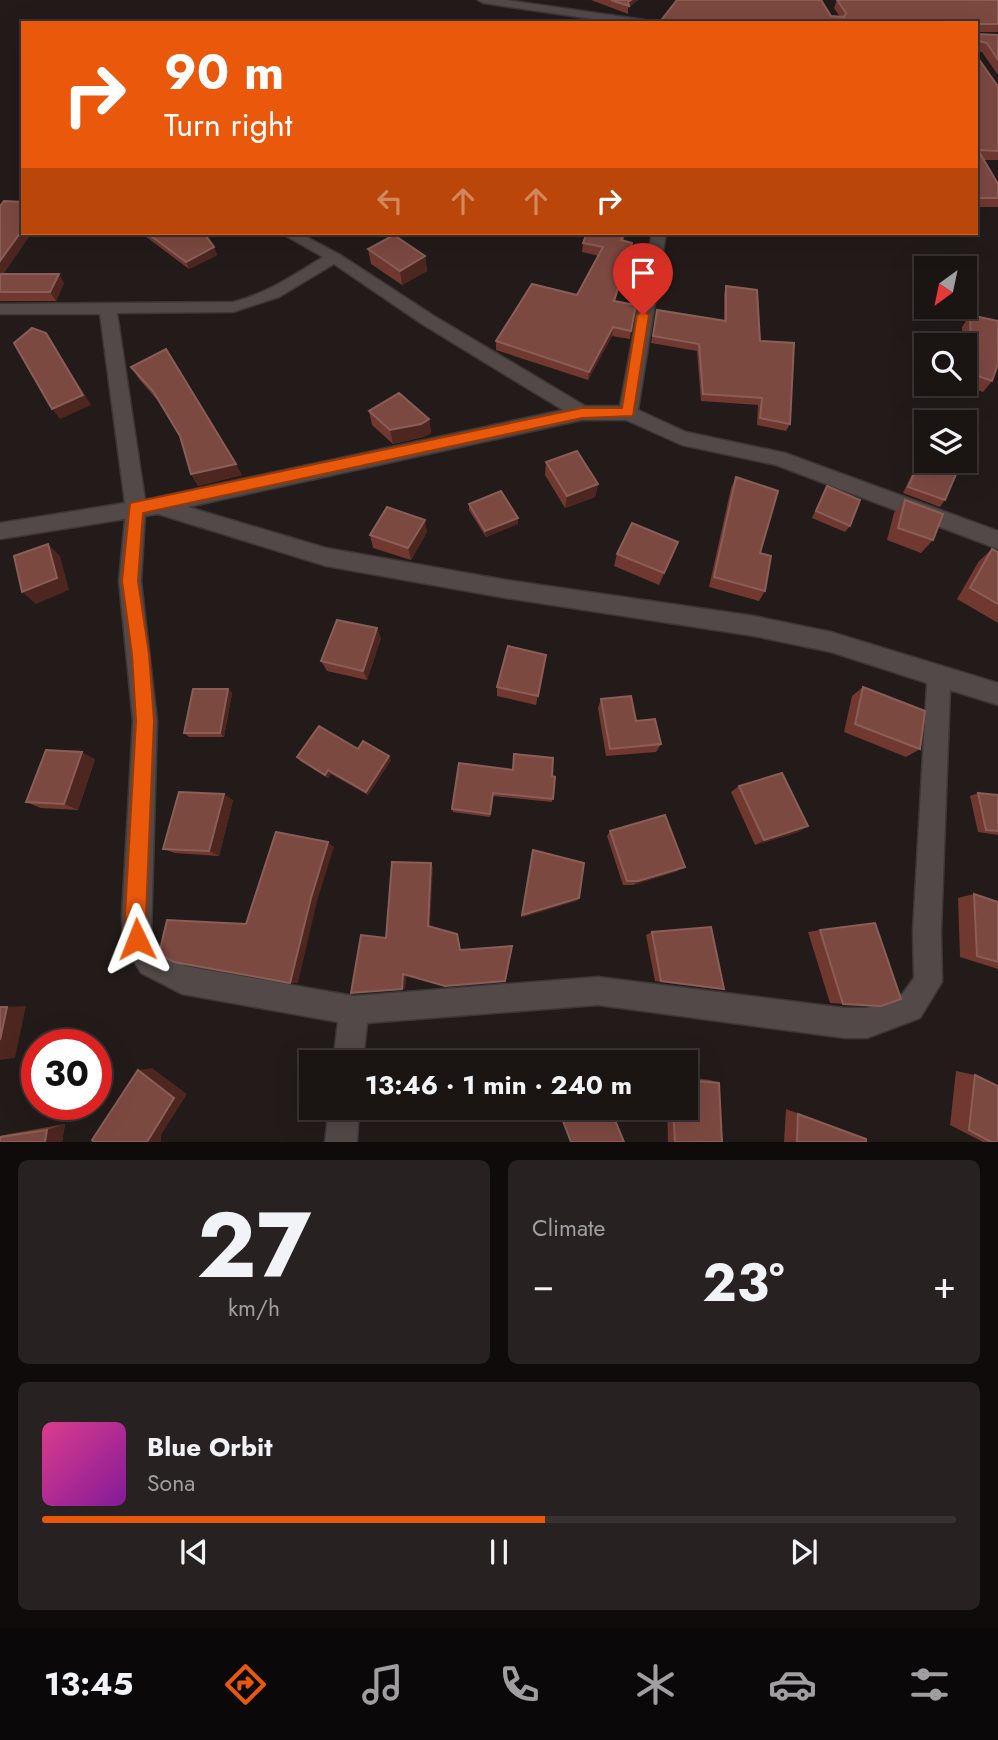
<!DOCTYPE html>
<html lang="en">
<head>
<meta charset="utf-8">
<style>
	:root { --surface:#1a1413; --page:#272121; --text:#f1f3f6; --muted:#9f9ea0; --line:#383333; --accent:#ea580c }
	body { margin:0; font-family:Jost,sans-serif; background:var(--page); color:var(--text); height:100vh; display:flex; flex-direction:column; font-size:26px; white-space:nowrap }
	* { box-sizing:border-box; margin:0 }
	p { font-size:23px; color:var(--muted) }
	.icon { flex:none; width:38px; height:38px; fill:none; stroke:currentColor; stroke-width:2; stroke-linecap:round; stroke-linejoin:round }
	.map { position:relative; height:1142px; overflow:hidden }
	.side { display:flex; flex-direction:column; gap:18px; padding:18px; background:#0e0b0a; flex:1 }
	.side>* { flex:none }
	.hud { position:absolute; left:21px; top:21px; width:957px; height:214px; border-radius:0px; box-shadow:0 7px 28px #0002,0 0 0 2px var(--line); background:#ea580c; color:#fff; overflow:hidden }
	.needle { width:46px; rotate:213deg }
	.buttons { position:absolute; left:914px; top:256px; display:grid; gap:14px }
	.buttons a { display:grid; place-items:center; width:63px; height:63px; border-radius:0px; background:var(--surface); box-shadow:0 7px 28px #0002,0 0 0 2px var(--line); font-size:35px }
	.speed { position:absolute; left:21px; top:1029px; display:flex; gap:14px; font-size:35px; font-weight:700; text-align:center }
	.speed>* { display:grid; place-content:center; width:91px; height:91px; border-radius:50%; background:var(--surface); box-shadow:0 7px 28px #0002,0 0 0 2px var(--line); line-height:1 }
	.speed .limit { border:10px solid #d22; background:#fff; color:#111 }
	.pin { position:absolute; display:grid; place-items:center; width:60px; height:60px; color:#fff; margin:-72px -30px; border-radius:50% 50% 50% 0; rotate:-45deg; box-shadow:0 0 7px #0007 }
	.pin .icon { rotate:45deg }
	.me { position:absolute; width:77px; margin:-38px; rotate:358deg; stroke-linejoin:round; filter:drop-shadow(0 0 5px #0008) }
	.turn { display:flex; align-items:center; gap:24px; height:147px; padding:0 28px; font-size:32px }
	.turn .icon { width:91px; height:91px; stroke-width:2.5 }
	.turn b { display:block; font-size:49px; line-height:60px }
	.lanes { display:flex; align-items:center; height:66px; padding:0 28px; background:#0003; justify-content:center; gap:35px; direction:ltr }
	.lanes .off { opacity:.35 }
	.big { font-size:52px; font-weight:700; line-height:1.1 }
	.side .card { flex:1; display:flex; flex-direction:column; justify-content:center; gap:10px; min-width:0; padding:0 24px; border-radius:10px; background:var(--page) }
	.side .dial { align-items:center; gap:0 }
	.dial b { font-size:91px; line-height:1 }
	.song { display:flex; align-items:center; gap:21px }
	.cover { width:84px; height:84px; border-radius:10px; background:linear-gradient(135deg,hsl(330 70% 55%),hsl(290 70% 35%)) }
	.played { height:7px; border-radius:4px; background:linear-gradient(90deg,var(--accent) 55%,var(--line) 55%) }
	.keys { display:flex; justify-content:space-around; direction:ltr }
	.heat { display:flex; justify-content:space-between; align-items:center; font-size:38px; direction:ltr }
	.side .tiles { flex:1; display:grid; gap:18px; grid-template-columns:1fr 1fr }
	.card:last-child { grid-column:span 2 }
	.trip { position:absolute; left:299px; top:1050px; width:399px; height:70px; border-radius:0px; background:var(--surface); box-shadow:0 7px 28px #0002,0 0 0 2px var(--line); font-weight:700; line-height:70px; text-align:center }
	.menu { display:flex; height:112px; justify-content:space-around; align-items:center; background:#0a0808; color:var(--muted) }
	.menu .icon { width:49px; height:49px }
	.menu .current { color:var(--accent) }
	.menu b { font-size:32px; color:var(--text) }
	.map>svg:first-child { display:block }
</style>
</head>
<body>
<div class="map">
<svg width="998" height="1142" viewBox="0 0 998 1142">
	<rect width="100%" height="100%" fill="#221b19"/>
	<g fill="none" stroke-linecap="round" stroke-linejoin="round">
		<g stroke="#3c3635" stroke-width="3">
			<path id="minor" d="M 478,0 L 506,0 L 645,20 L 650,23 L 620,23 L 483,3 Z
				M 281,233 L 299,233 L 339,254 L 434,316 L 585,406 L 620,406 L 652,233 L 666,233 L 638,410 L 686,432 L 785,453 L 998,531 L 998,549 L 776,465 L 682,445 L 626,420 L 582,420 L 188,507 L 326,548 L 506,580 L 754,616 L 831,632 L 998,683 L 998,705 L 950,690 L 941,931 L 942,982 L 920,1018 L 867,1038 L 845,1038 L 598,1005 L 367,1023 L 363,1062 L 333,1062 L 338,1022 L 182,994 L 141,973 L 127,949 L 123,939 L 122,915 L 133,721 L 119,581 L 125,519 L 0,539 L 0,523 L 125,503 L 100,314 L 0,314 L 0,304 L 233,302 C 266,294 294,275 323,257 ZM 334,264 L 422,324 L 563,410 L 145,500 L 117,313 L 233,312 L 279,297 ZM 158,514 L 326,566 L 506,598 L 754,636 L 831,652 L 927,683 L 913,931 L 914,978 L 900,997 L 867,1008 L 845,1008 L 598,977 L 354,996 L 185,966 L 161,953 L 151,936 L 157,721 L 141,581 L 145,516 Z
				M 329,1108 L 359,1108 L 357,1142 L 325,1142 Z"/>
		</g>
		<use href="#minor" fill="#524948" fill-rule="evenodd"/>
	</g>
	<path fill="#713830" d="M 591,0 L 638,0 L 628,8 L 628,14 Z
		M 837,0 L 998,0 L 998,32 L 978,32 L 978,34 L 998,35 L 998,75 L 982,52 L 978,51 L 978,58 L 997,85 L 998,85 L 998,160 L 983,160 L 998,184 L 998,207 L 976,207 L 976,23 L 659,23 L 831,16 L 840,17 L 834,8 Z
		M 0,206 L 3,274 L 64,283 L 56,301 L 0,301 Z
		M 141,233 L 204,233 L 214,247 L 217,255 L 189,269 Z
		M 587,233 L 626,233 L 623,241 L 630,252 L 615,301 L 631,331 L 630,339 L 612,336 L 588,380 L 496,350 L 496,341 L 577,295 L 599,256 L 582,252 L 583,243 Z
		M 368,249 L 425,256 L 427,271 L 402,285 L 371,264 Z
		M 726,286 L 760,341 L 790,424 L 786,431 L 757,425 L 758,405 L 701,401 L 697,351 L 651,343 L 657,310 L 724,321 L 724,294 Z
		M 970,315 L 992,381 L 983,392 L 958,383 L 964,383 L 964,345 L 962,345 L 962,327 Z
		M 131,367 L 242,475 L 198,486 L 191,474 L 180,437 L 160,403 L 139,379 Z
		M 369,411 L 429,419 L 431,433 L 423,437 L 393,444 L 372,425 Z
		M 925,450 L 945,500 L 940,507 L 903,493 L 920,457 Z
		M 546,462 L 598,484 L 595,497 L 565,508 L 545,475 Z
		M 736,477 L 760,553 L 765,591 L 759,601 L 709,587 L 731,488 Z
		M 827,486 L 850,526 L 845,532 L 812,518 L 823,493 Z
		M 905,500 L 933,540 L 921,553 L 887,540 L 894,513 Z
		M 469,504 L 518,524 L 486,537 L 469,510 Z
		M 427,532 L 411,560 L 373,548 L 370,535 Z
		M 678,542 L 659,585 L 614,566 L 617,554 Z
		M 992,549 L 998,552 L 998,623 L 957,599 L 979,561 Z
		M 381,638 L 367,680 L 327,671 L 321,661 Z
		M 546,655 L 536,705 L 497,696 L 497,687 Z
		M 863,687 L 920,749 L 906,757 L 844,732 L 852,696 Z
		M 228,689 L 232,693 L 224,737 L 189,737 L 184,733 Z
		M 601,699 L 636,721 L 661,744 L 656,752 L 606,756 L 598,708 Z
		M 358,749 L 391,760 L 368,795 L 331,774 L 328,778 L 300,761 L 297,757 Z
		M 95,759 L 78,810 L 41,808 L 26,802 Z
		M 459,763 L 552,776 L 552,802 L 493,796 L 490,817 L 453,812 L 452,809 Z
		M 739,786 L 808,826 L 798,832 L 755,845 L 731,792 Z
		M 978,793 L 998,795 L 998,835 L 978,832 L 970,796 Z
		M 233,800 L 219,856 L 175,853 L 163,849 Z
		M 610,831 L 678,871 L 633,885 L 623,885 L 607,836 Z
		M 974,894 L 998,902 L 998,969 L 960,957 L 958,898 Z
		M 820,930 L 881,1006 L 830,1003 L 808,932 Z
		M 652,932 L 724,989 L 716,989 L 655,981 L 646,935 Z
		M 956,1071 L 975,1075 L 998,1142 L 983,1142 L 950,1125 Z
		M 686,1077 L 710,1080 L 719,1083 L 722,1142 L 668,1142 L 667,1108 L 686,1108 Z
		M 786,1109 L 851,1133 L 866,1142 L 784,1142 Z
		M 65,1124 L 62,1142 L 0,1142 L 0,1136 L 9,1134 Z"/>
	<path fill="#4d2620" d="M 631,0 L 638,0 L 628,8 L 628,2 Z
		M 23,229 L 23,233 L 32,233 L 0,279 L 0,261 Z
		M 632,243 L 630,252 L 612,310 L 614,301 Z
		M 214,247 L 217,255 L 189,269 L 186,262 Z
		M 425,256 L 427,271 L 402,285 L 400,271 Z
		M 59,274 L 64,283 L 56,301 L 50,292 Z
		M 613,327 L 612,336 L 588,380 L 589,372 Z
		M 46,333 L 91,405 L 60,419 L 52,409 Z
		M 429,419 L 431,433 L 423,437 L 393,444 L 390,430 Z
		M 236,464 L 242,475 L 198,486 L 191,474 Z
		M 598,484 L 595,497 L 565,508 L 567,496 Z
		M 518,518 L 518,524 L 486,537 L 485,531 Z
		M 425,520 L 427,532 L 411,560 L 408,548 Z
		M 48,544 L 60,556 L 69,590 L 36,604 L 22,592 Z
		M 377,628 L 381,638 L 367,680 L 363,671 Z
		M 228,689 L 232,693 L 224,737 L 220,733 Z
		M 82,752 L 95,759 L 78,810 L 64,804 Z
		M 389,756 L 391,760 L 368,795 L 366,792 Z
		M 328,770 L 331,774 L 328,778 L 325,775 Z
		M 224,794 L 233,800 L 219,856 L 209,851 Z
		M 808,826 L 798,832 L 755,845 L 764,840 Z
		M 328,842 L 334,847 L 317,901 L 298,983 L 290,983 L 311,898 Z
		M 431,863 L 433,867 L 430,928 L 428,926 Z
		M 685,867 L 678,871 L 633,885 L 638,881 Z
		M 579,898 L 577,901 L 521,918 L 522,915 Z
		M 403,974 L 407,975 L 405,989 L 402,989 Z
		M 26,1006 L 15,1058 L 0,1060 L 0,1040 L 7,1007 Z
		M 152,1068 L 187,1094 L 161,1135 L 161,1142 L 147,1142 L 138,1070 Z
		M 65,1124 L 62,1142 L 45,1142 L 47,1130 Z"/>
	<path fill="#7c4941" stroke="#8a5e57" stroke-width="2" d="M 611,0 L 631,0 L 628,2 L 629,6 Z
		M 677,0 L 821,0 L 831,16 L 844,17 L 846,13 L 837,0 L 998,0 L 998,24 L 980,24 L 978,26 L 978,34 L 998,35 L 998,60 L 987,43 L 979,41 L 978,58 L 997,85 L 998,85 L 998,151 L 978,150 L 998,184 L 998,198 L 976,198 L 976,23 L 769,23 L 753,20 L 752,23 L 659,23 Z
		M 4,201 L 23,202 L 23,229 L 0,261 L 0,206 Z
		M 147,233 L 204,233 L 214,247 L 186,262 Z
		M 587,233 L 624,233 L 621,240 L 632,243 L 614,301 L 636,305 L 631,331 L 613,327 L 589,372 L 496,341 L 532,284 L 577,295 L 603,247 L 583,243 Z
		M 394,235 L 425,256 L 400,271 L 368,249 Z
		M 0,274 L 59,274 L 50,292 L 0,292 Z
		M 726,286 L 757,290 L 760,341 L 794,343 L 790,424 L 760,418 L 762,398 L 703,394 L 699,344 L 653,336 L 657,310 L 726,321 Z
		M 970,315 L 998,321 L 998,364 L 992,381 L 964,371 L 971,352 Z
		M 32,328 L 46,333 L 83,395 L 52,409 L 14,343 Z
		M 166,349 L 236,464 L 191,474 L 180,436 L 153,391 L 131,367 Z
		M 399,393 L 429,419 L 421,424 L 390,430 L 369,411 Z
		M 925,450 L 926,460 L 950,460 L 960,465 L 945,500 L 908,487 Z
		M 577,451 L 598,484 L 567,496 L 546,462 Z
		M 736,477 L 778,491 L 760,553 L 771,556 L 765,591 L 714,577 Z
		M 827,486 L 860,500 L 850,526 L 816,511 Z
		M 501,491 L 518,518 L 485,531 L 469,504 Z
		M 905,500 L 943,514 L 933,540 L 898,528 Z
		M 387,507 L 425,520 L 408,548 L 370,535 Z
		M 632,523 L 678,542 L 664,573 L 617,554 Z
		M 48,544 L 57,578 L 22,592 L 14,556 Z
		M 992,549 L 998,552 L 998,604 L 970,588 Z
		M 337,620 L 377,628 L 363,671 L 321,661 Z
		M 508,646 L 546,655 L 538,696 L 497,687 Z
		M 863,687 L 925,711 L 920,749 L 855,724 Z
		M 193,689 L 228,689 L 220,733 L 184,733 Z
		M 631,696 L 636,721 L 655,719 L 661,744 L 610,749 L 601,699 Z
		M 319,726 L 358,749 L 363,741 L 389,756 L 366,792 L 328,770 L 325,775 L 297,757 Z
		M 46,750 L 82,752 L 64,804 L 26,802 Z
		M 514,754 L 553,758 L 552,776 L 555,777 L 553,799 L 493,793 L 490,814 L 452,809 L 459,763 L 513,770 Z
		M 782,773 L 808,826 L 764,840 L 739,786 Z
		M 179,792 L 224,794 L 209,851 L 163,849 Z
		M 978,793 L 998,795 L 998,831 L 986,830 Z
		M 665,815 L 685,867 L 638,881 L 627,881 L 610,831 Z
		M 276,832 L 328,842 L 311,898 L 290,983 L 174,962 L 159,954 L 167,920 L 246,924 Z
		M 533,850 L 584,863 L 579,898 L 522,915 Z
		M 392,862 L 431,863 L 428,926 L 457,934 L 460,950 L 512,946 L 505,981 L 445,986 L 403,974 L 402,989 L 351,993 L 361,935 L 386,938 Z
		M 974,894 L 998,902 L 998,962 L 977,956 Z
		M 875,923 L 901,999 L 881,1006 L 843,1004 L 820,930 Z
		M 711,927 L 724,989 L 661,981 L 652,932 Z
		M 0,1007 L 7,1007 L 0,1040 Z
		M 138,1070 L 174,1098 L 147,1142 L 94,1142 L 92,1140 Z
		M 975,1075 L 998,1086 L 998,1142 L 991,1142 L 969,1130 Z
		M 686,1080 L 719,1083 L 722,1142 L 675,1142 L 673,1108 L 686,1108 Z
		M 558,1108 L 610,1108 L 624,1142 L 571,1142 Z
		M 798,1114 L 866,1139 L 866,1142 L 797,1142 Z
		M 47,1130 L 45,1142 L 0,1142 L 0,1137 Z"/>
	<path fill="#ea580c" stroke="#983908" stroke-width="2" d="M 643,311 L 649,315 L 633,416 L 582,418 L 143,513 L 138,581 L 149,654 L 154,721 L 146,915 L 148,939 L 145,947 L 137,950 L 130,947 L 125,915 L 136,721 L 132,654 L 122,581 L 130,503 L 582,408 L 622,408 L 637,315 Z"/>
</svg>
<div class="buttons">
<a><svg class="needle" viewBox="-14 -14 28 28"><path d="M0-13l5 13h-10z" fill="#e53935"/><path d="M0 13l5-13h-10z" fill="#9f9ea0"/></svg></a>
<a><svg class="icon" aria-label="search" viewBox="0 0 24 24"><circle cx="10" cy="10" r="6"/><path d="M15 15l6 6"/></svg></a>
<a><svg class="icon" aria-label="layers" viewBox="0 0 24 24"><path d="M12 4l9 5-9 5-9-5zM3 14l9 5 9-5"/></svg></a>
</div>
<div class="speed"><div class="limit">30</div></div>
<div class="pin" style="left:643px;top:315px;background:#d93025"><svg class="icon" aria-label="arrive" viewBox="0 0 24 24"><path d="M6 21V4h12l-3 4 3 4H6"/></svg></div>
<svg class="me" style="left:137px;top:939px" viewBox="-20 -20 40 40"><path d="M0-17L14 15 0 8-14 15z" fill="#ea580c" stroke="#fff" stroke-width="4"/></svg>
<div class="trip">13:46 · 1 min · 240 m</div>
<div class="hud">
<div class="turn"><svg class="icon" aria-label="right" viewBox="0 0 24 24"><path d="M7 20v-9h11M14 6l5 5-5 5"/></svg><div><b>90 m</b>Turn right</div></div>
<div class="lanes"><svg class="icon off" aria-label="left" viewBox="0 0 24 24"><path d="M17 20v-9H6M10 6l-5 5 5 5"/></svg><svg class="icon off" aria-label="ahead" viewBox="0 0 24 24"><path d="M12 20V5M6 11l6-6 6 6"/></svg><svg class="icon off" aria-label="ahead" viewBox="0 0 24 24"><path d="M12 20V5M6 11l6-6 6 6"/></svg><svg class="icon" aria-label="right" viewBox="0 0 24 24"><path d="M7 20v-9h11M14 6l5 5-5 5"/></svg></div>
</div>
</div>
<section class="side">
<div class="tiles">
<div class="card dial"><b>27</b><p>km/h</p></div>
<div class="card"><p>Climate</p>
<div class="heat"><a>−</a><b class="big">23°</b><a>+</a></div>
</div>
<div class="card">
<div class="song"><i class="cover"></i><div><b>Blue Orbit</b><p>Sona</p></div></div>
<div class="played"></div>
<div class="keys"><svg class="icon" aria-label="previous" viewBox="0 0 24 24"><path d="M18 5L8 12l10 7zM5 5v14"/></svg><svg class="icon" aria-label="pause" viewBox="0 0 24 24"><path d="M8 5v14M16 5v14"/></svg><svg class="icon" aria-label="next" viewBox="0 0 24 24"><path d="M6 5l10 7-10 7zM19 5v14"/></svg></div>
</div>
</div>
</section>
<nav class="menu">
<b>13:45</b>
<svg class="icon current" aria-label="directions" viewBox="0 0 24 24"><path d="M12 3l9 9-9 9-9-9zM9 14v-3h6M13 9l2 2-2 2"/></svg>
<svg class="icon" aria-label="music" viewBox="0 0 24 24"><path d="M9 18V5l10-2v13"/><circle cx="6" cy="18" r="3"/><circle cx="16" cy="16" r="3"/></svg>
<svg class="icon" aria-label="phone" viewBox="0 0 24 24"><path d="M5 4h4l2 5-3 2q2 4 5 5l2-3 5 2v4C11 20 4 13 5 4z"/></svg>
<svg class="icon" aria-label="climate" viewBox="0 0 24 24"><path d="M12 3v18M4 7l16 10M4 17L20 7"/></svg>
<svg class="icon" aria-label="car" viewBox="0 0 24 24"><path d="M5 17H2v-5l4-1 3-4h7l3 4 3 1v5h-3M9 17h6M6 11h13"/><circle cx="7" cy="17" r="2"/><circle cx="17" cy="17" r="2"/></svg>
<svg class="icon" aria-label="filters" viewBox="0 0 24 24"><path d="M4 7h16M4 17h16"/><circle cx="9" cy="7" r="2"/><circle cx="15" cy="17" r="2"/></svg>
</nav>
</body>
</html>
